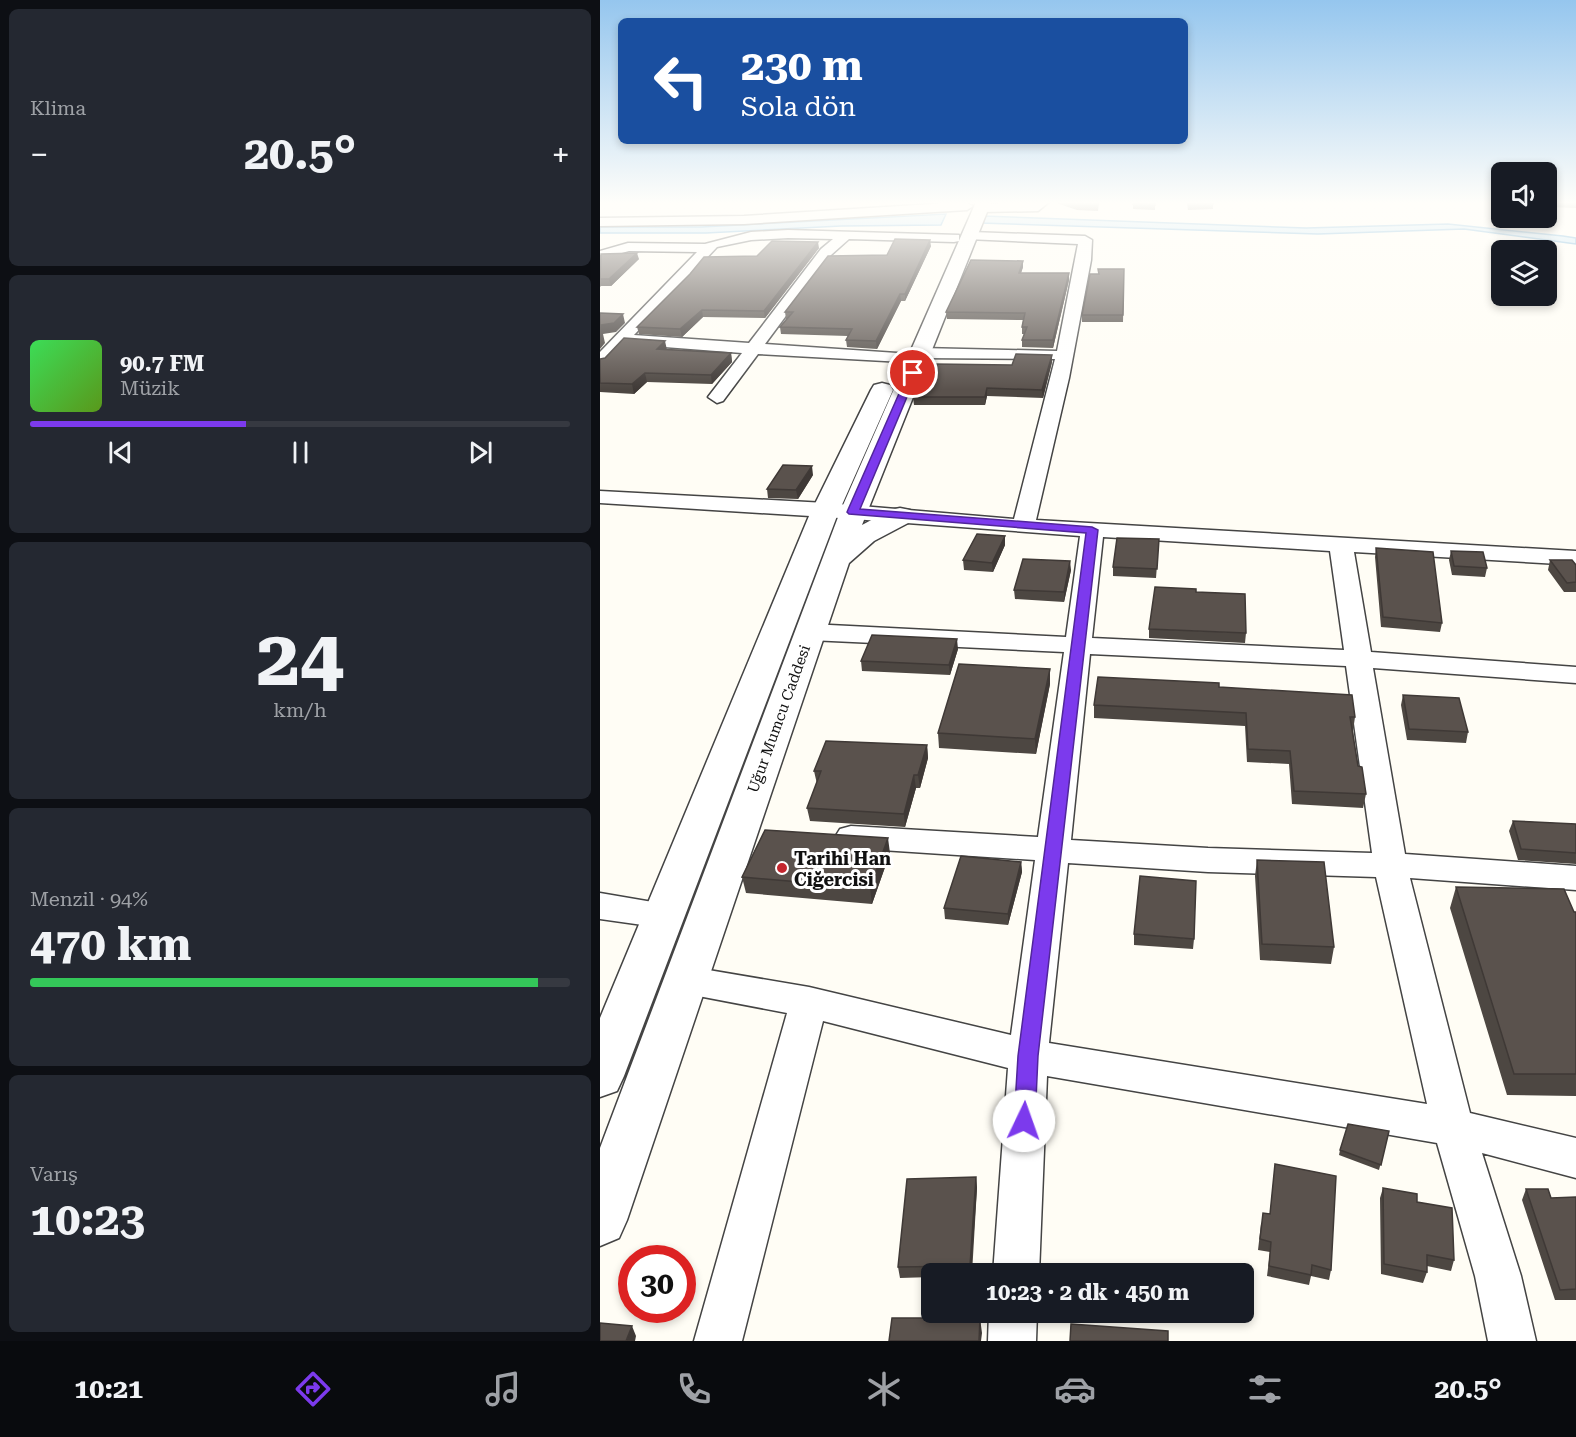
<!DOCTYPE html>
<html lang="tr">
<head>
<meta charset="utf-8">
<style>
	:root { --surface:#171b24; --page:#242831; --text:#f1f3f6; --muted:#9ea1a6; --line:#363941; --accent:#7c3aed }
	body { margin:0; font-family:"Roboto Serif",serif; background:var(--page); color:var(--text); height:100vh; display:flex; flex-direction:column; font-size:22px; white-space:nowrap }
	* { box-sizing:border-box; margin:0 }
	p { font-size:20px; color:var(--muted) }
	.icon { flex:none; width:33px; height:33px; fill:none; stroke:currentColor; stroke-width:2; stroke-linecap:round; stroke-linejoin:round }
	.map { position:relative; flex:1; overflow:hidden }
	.panel { display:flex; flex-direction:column; gap:9px; padding:9px; background:#0d0f14; width:600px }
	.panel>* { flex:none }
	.top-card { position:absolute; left:18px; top:18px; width:570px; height:126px; border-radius:9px; box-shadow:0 3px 9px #0003; background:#1a4fa0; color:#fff; overflow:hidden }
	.buttons { position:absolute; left:891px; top:162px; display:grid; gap:12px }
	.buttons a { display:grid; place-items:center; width:66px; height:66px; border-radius:9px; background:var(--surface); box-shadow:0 3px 9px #0003; font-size:30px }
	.speed { position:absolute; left:18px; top:1245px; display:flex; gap:12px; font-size:30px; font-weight:700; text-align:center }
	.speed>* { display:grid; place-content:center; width:78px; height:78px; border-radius:50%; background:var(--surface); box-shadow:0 3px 9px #0003; line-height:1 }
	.speed .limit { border:9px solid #d22; background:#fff; color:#111 }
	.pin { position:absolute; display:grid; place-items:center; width:51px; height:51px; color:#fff; margin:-26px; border:3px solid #fff; border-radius:50%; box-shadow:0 2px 6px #0007 }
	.me { position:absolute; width:66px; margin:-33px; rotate:3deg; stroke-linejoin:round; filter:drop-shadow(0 0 4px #0008) }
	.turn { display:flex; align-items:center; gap:21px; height:126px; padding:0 24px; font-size:27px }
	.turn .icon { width:78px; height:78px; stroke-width:2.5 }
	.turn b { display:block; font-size:42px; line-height:51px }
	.big { font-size:45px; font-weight:700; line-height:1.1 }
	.panel .tile { flex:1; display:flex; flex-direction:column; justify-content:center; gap:9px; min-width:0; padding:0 21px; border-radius:9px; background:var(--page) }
	.panel .dial { align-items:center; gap:0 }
	.dial b { font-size:78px; line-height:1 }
	.song { display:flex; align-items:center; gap:18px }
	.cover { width:72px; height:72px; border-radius:9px; background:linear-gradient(135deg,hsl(130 70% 55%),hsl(90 70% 35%)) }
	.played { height:6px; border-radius:3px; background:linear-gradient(90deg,var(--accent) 40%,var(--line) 40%) }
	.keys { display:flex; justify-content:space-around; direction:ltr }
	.heat { display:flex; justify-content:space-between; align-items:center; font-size:33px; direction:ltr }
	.charge { height:9px; border-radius:4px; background:linear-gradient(90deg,#34c759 94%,var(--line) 0) }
	.trip { position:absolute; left:321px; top:1263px; width:333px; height:60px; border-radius:9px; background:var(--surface); box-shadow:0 3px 9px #0003; font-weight:700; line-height:60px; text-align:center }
	.menu { display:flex; height:96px; justify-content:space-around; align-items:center; background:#090b0e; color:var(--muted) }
	.menu .icon { width:42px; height:42px }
	.menu .on { color:var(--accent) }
	.menu b { font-size:27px; color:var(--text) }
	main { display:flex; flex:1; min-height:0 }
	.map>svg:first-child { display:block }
</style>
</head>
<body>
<main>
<section class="panel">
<div class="tile"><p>Klima</p>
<div class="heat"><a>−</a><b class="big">20.5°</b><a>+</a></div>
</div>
<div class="tile">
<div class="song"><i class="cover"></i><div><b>90.7 FM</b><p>Müzik</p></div></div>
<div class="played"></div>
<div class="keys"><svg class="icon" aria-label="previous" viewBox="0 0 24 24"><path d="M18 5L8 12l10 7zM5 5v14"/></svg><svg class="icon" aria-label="pause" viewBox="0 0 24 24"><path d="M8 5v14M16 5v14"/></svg><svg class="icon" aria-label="next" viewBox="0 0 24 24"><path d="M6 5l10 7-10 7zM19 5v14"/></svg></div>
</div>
<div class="tile dial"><b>24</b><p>km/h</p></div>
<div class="tile"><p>Menzil · 94%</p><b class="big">470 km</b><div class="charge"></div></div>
<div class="tile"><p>Varış</p><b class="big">10:23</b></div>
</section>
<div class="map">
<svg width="976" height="1341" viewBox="0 0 976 1341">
	<rect width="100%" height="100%" fill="#fffdf5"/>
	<path fill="#b9e0f7" stroke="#3f96cf" stroke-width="1.5" d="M 346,214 L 341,225 L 241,226 L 106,233 L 0,233 L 0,227 L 101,227 Z
		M 383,216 L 706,228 L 848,224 L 963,236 L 976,238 L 976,244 L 864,229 L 718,234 L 381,223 Z"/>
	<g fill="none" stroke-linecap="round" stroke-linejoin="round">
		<g stroke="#444" stroke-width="3">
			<path id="minor" d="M 364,202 L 373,206 L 367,210 L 144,224 L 0,226 L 0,218 L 144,216 Z
				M 449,202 L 438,211 L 382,212 L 376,208 L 382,204 Z
				M 188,230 L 359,235 L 359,241 L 354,242 L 249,239 L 231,255 L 165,344 L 297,353 L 306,358 L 303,362 L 158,354 L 123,401 L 117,403 L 108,397 L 142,353 L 26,344 L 6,366 L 0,367 L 0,352 L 97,252 L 29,251 L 0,259 L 0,251 L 28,243 L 105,244 L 151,232 ZM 188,238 L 233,239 L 221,249 L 149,343 L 34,335 L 117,247 L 151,240 Z
				M 372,232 L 485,236 L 492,240 L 491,260 L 469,378 L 436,520 L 976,551 L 976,565 L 754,552 L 771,652 L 976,667 L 976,683 L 773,668 L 805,854 L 976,866 L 976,890 L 810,878 L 870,1113 L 976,1138 L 976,1178 L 882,1153 L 921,1276 L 936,1341 L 888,1341 L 875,1276 L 837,1143 L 447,1076 L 439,1274 L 393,1274 L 408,1068 L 223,1021 L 142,1341 L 94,1341 L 187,1013 L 72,991 L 67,981 L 72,971 L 85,966 L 209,987 L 411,1035 L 435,860 L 251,848 L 240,845 L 235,837 L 240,829 L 251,826 L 438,837 L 464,652 L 210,640 L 201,637 L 197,632 L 201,627 L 210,624 L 466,637 L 480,536 L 226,517 L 0,503 L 0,491 L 226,503 L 414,519 L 455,359 L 321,358 L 313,353 L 321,348 L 457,351 L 478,244 L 367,239 L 365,236 ZM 503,537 L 730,551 L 744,650 L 492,638 ZM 490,654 L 746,666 L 772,853 L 608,848 L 471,840 ZM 468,863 L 608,872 L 776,877 L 827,1104 L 449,1043 Z
				M 0,893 L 76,906 L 81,915 L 76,924 L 64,928 L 0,919 Z
				M 389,1312 L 437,1312 L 436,1341 L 388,1341 Z"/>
		</g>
		<g stroke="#444" stroke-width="3">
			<path id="tertiary" d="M 376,202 L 391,202 L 262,525 L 290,510 L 300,508 L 310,510 L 314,516 L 310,522 L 274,541 L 249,563 L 27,1220 L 19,1238 L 0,1246 L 0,1148 L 240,512 Z
				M 282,383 L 290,385 L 293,390 L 237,516 L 24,1076 L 17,1091 L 0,1097 L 0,1018 L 209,516 L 271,390 L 274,385 Z"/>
		</g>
		<use href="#minor" fill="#fff" fill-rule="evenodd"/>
		<use href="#tertiary" fill="#fff" fill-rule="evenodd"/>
	</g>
	<path fill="#4d4742" d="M 453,202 L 499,202 L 498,211 L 477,210 Z
		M 533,202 L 555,202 L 555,210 L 533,209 Z
		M 587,202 L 613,202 L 613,209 L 588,210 Z
		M 947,202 L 976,202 L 976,208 L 951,207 Z
		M 331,246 L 305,301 L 301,301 L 277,349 L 247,347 L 246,340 L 248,336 L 181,334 L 180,327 L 186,319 L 185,312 L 287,255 Z
		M 219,248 L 165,318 L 103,317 L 82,337 L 39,334 L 37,327 L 157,256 Z
		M 0,255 L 39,259 L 11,286 L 1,286 L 0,287 Z
		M 423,261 L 423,267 L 421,273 L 469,273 L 469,280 L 453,348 L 422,347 L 422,340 L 424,334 L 422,334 L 422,327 L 423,320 L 347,319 L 346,312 Z
		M 524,269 L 523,322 L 482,322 L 482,315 L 499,274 Z
		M 67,349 L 131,353 L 132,362 L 112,384 L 47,382 L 34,394 L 0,392 L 0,359 Z
		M 452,362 L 443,398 L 387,396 L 385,405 L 314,405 L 313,397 L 330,376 Z
		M 213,475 L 198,499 L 168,498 L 167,489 Z
		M 405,536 L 405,545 L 393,572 L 364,570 L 363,560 Z
		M 559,539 L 556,578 L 513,576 L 513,567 Z
		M 776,548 L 842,623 L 840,632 L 781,627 L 775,557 Z
		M 851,551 L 887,568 L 885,577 L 852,575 L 849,560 Z
		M 950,560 L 976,565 L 976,592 L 964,592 L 948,570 Z
		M 471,570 L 464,602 L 415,599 L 414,590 Z
		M 549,629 L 646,633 L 645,643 L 549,638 Z
		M 358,649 L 350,675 L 262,671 L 261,661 Z
		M 450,684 L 436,754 L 339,748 L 338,733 Z
		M 619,687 L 755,717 L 753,731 L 758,766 L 766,794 L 763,808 L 692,804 L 689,764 L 647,762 L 645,726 L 494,718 L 494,705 Z
		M 803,695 L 868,732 L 866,743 L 807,740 L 801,705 Z
		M 327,745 L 328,758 L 320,788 L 316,788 L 305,827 L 210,821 L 207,808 L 217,784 L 214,771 Z
		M 913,821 L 976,824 L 976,864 L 918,860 L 909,831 Z
		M 290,853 L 272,904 L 146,893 L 142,877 Z
		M 657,860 L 734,947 L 731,964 L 660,960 L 655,876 Z
		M 421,862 L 422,872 L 408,925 L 345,919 L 344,908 Z
		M 856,887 L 976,912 L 976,1096 L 907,1095 L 850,908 Z
		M 534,934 L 594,939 L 593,949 L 534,945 Z
		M 789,1131 L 779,1170 L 739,1155 L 740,1150 Z
		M 675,1164 L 731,1270 L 729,1280 L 711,1276 L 709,1285 L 667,1276 L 670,1252 L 658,1250 L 661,1224 L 670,1214 Z
		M 376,1177 L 377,1188 L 372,1274 L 332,1274 L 332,1277 L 300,1278 L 298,1267 Z
		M 783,1188 L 817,1202 L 854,1260 L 851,1271 L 827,1266 L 827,1272 L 823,1283 L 781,1274 L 780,1198 Z
		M 926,1189 L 951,1198 L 976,1197 L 976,1300 L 955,1300 L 922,1200 Z"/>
	<path fill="#3f3936" d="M 330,240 L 331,246 L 305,301 L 305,294 Z
		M 218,242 L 219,248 L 165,318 L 164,311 Z
		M 37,253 L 39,259 L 11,286 L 9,279 Z
		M 423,261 L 423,267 L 419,279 L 419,273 Z
		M 469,273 L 469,280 L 453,348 L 453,340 Z
		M 300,294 L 301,301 L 277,349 L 276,341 Z
		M 102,310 L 103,317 L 82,337 L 80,329 Z
		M 23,314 L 25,323 L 16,332 L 3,334 L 5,343 L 0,349 L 0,327 L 1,325 Z
		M 65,341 L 67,350 L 57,349 Z
		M 131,353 L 132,362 L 112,384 L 111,375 Z
		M 452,355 L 452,362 L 443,398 L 442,390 Z
		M 45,373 L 47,382 L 34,394 L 32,384 Z
		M 387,388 L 387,396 L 385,405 L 385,397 Z
		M 212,466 L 213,475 L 198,499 L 196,490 Z
		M 405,536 L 405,545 L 393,572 L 392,563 Z
		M 470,561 L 471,570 L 464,602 L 464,592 Z
		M 357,639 L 358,649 L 350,675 L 349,665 Z
		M 450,669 L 450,684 L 436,754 L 435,739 Z
		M 327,745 L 328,758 L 320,788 L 318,775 Z
		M 314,775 L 316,788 L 305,827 L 304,814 Z
		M 288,838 L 290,853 L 272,904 L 270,888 Z
		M 421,862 L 422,872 L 408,925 L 408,914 Z
		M 376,1177 L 377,1188 L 371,1274 L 370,1266 Z
		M 380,1318 L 382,1333 L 381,1341 L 379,1341 Z
		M 32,1326 L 36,1336 L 35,1341 L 26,1341 Z"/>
	<path fill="#5a524d" stroke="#3f3936" stroke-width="1.5" d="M 469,202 L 498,202 L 498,205 L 477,205 Z
		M 533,202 L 555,202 L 555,205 L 533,204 Z
		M 588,202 L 613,202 L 613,204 L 588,205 Z
		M 951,202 L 976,202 L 976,204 L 952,203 Z
		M 295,239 L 330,240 L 305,294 L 300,294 L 276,341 L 246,340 L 252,329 L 180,327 L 193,312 L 185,312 L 228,256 L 287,255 Z
		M 172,241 L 218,242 L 164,311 L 102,310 L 80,329 L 37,327 L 90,274 L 104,257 L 157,256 Z
		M 37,253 L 9,279 L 0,279 L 1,254 Z
		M 371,260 L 423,261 L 419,273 L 469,273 L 453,340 L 422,340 L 427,327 L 422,327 L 425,313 L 346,312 Z
		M 498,269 L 524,269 L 523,315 L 482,315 L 490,274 L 499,274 Z
		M 0,313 L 23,314 L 14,323 L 1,325 L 0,327 Z
		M 24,338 L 65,341 L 57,349 L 131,353 L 111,375 L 45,373 L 32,384 L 0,383 L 0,359 L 5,358 Z
		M 416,354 L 452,355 L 442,390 L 387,388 L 385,397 L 313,397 L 321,376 L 330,376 L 335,364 L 412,365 Z
		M 183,465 L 212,466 L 196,490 L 167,489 Z
		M 377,534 L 405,536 L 392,563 L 363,560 Z
		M 517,538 L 559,539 L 557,569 L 513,567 Z
		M 776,548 L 833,552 L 842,623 L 783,617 Z
		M 851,551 L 883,552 L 887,568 L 854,566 Z
		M 423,559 L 470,561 L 464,592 L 414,590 Z
		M 950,560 L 972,560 L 976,565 L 976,582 L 967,583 Z
		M 555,587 L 596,589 L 596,592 L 645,594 L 646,633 L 549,629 Z
		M 272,635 L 357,639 L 349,665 L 261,661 Z
		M 359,664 L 450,669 L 435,739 L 338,733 Z
		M 498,677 L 619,683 L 619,687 L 752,695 L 755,717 L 750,717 L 758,766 L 762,767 L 766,794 L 694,791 L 690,751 L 648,749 L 646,713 L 494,705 Z
		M 803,695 L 859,698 L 868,732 L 809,729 Z
		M 226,741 L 327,745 L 318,775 L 314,775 L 304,814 L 207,808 L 221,771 L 214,771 Z
		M 913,821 L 976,824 L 976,853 L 921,849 Z
		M 165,830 L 288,838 L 270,888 L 142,877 Z
		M 361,856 L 421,862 L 408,914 L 344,908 Z
		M 657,860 L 724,862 L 734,947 L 662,944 Z
		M 540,876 L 596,881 L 594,939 L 534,934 Z
		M 856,887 L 964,889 L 974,912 L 976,912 L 976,1074 L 914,1074 Z
		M 748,1124 L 789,1131 L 781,1165 L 740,1150 Z
		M 675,1164 L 736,1176 L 731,1270 L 712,1265 L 711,1275 L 669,1266 L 671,1242 L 660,1239 L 663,1213 L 670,1214 Z
		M 376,1177 L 370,1266 L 298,1267 L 307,1179 Z
		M 783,1188 L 817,1194 L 817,1202 L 852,1208 L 854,1260 L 827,1255 L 827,1272 L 784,1264 Z
		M 926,1189 L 948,1189 L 951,1198 L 976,1197 L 976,1289 L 960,1290 Z
		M 292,1318 L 380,1318 L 379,1341 L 289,1341 Z
		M 0,1323 L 32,1326 L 26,1341 L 0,1341 Z
		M 471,1324 L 568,1331 L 568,1341 L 470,1341 Z"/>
	<linearGradient id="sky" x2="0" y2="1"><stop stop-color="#95c6ee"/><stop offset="0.52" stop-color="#fffefa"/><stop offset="1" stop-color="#fffefa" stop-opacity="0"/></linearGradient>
	<rect width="976" height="390" fill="url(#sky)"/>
	<path fill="#7c3aed" stroke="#51269a" stroke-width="1.5" d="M 313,371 L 317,373 L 260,509 L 492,527 L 498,530 L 438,1056 L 435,1121 L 432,1128 L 424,1130 L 417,1128 L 414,1121 L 418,1056 L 486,533 L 249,514 L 247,512 L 308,373 Z"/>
	<circle fill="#c4262e" stroke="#fff" stroke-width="2" cx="182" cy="868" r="6"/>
	<g text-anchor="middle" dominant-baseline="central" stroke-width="6" stroke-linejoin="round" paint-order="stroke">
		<g font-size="15" fill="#111" stroke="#fff">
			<text transform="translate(179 719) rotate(-70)">Uğur Mumcu Caddesi</text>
		</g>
		<g font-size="18" font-weight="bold" fill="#111" stroke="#fff" text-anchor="start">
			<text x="194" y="858">Tarihi Han<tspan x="194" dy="21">Ciğercisi</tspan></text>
		</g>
	</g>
</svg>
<div class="buttons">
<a><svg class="icon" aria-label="sound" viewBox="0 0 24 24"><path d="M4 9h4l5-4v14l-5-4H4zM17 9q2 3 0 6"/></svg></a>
<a><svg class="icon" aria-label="layers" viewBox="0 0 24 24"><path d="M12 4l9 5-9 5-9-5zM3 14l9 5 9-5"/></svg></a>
</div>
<div class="speed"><div class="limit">30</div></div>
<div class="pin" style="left:313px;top:373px;background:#d93025"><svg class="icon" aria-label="arrive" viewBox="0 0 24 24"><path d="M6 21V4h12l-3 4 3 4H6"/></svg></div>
<svg class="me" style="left:424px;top:1121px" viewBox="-20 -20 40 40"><circle r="19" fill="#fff"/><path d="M0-13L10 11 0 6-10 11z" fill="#7c3aed"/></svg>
<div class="trip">10:23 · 2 dk · 450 m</div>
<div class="top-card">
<div class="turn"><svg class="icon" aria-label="left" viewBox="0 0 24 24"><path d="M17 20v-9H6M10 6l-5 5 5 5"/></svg><div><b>230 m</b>Sola dön</div></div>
</div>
</div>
</main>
<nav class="menu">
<b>10:21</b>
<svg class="icon on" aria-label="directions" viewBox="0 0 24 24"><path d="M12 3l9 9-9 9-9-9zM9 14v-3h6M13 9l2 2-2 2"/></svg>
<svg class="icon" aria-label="music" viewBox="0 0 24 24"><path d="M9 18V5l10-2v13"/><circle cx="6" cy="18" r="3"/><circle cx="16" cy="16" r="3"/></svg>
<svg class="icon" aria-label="phone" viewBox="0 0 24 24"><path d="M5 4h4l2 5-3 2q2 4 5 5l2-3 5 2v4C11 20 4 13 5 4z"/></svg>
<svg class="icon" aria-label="climate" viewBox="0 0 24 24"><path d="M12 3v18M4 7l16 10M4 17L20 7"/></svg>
<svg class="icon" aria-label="car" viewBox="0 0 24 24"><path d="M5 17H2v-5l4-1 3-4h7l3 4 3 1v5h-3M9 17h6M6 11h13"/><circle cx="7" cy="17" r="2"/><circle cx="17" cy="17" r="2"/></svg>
<svg class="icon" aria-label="filters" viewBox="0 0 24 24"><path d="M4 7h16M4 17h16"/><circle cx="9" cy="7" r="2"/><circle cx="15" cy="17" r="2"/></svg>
<b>20.5°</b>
</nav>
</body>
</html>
